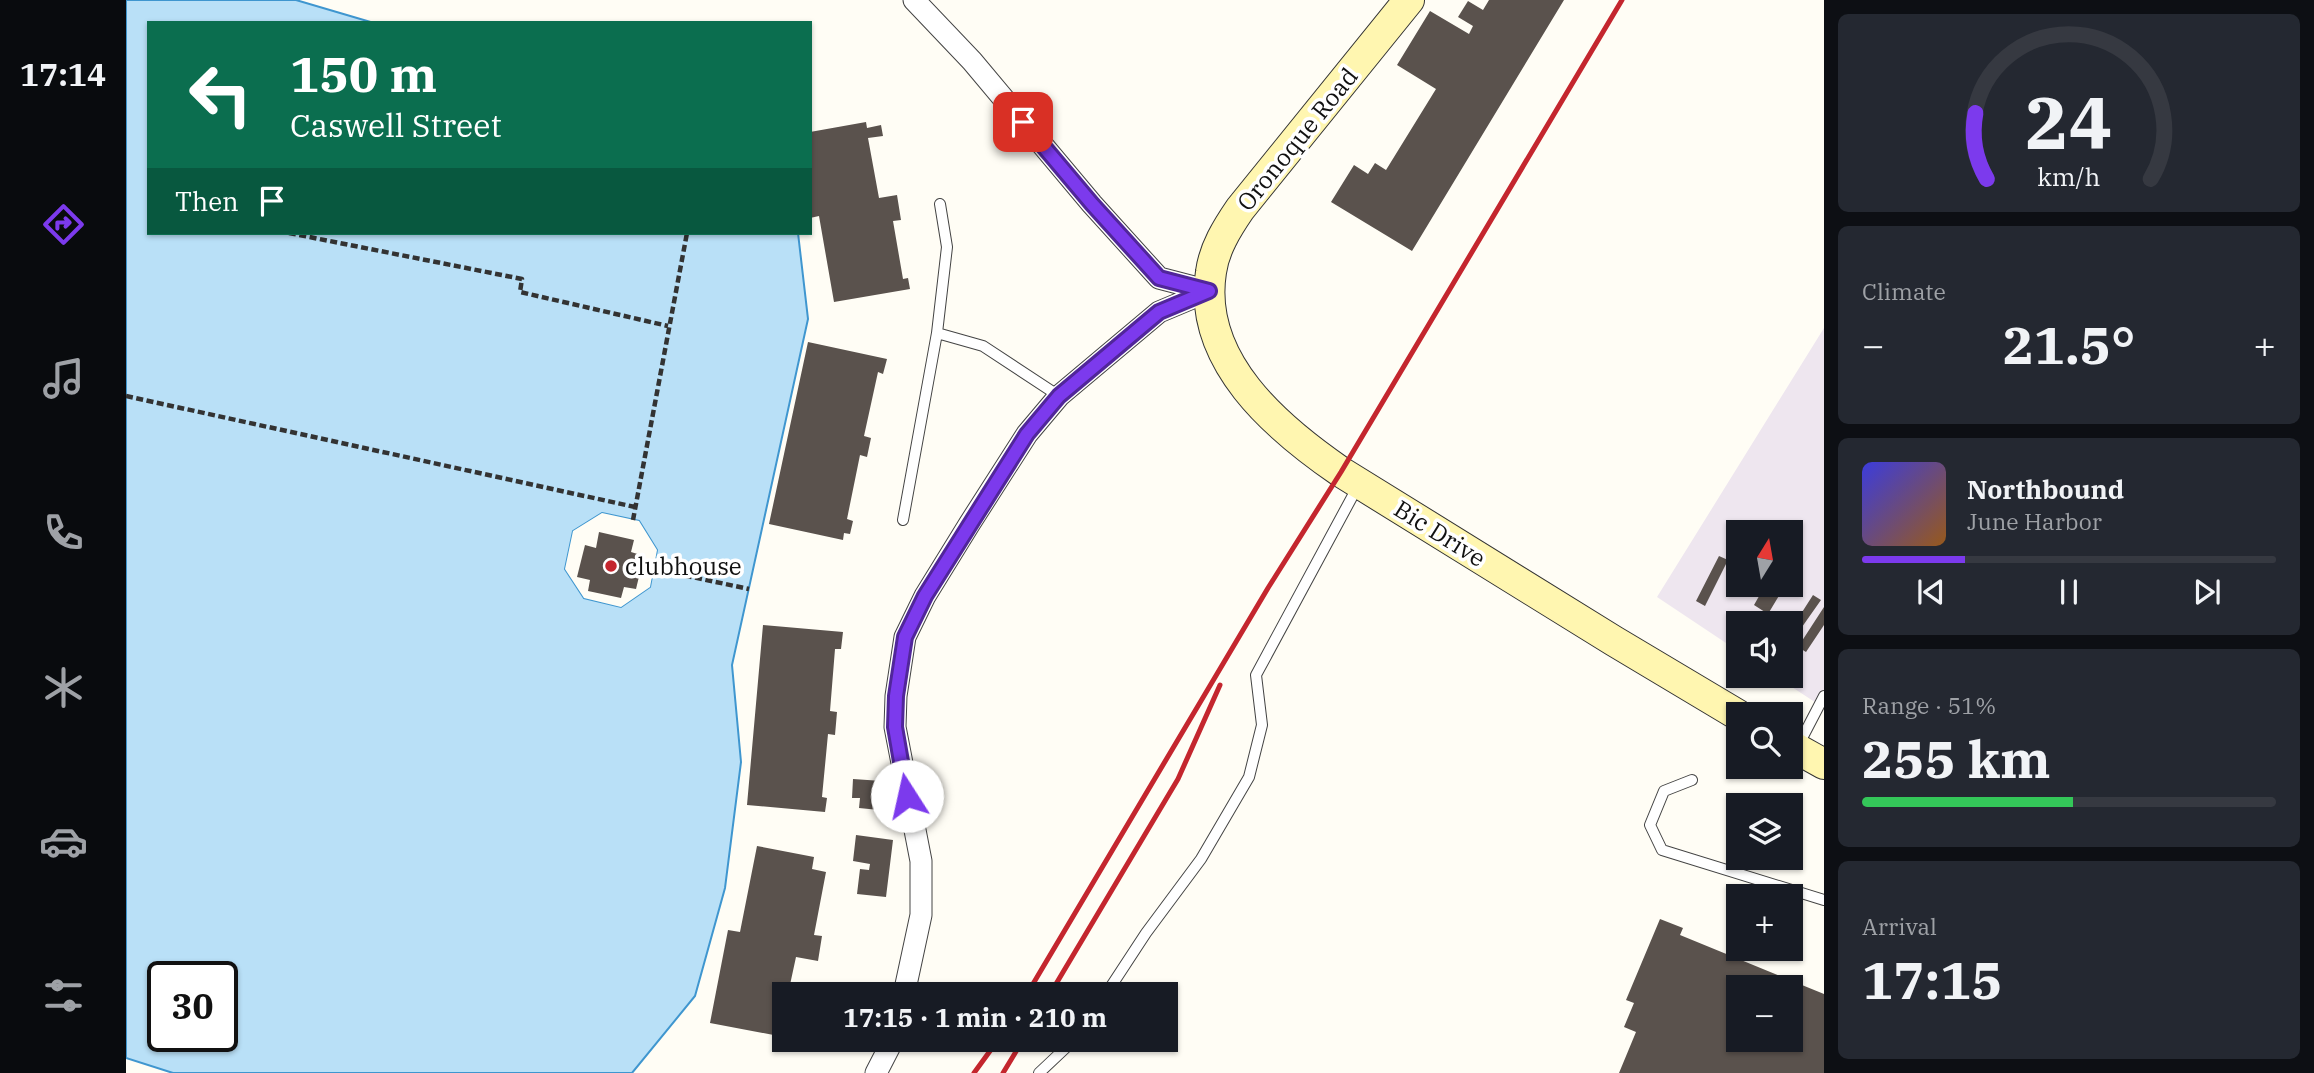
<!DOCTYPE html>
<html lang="en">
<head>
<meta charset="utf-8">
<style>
	:root { --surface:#171b24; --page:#242831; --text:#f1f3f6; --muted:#9ea1a6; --line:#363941; --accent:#7c3aed }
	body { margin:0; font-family:"IBM Plex Serif",serif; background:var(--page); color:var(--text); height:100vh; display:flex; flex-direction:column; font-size:26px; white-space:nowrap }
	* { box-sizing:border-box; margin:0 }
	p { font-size:23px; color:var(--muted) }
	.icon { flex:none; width:38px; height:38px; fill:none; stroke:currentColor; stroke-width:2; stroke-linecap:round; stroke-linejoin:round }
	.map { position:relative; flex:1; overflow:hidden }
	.sheet { display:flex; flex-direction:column; gap:14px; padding:14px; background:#0d0f14; width:490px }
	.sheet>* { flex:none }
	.guide { position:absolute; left:21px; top:21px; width:665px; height:214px; border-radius:0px; box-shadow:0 2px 5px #0004; background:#0b6e4f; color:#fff; overflow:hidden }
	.needle { width:46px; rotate:11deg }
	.fabs { position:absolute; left:1600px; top:520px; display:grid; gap:14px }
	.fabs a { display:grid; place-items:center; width:77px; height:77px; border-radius:0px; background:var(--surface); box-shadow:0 2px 5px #0004; font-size:35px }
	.speed { position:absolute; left:21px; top:961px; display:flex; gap:14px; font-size:35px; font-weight:700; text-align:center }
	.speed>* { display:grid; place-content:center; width:91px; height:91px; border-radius:50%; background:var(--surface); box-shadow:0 2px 5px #0004; line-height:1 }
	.speed .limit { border:4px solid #111; border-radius:10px; background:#fff; color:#111 }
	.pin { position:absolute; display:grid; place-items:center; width:60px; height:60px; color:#fff; margin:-30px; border-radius:14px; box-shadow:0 4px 10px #0006 }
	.me { position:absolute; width:77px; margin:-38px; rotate:350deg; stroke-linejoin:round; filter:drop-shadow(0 0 5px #0008) }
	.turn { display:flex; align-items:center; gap:24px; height:147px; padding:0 28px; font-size:32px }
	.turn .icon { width:91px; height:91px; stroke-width:2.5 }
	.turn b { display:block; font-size:49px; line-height:60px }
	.then { display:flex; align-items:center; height:66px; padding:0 28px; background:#0003; gap:14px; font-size:26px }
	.big { font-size:52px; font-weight:700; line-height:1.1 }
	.sheet .widget { flex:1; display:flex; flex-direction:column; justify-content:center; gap:10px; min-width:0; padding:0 24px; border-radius:10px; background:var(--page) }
	.sheet .dial { align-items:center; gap:0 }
	.dial svg { height:182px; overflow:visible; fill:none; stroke:var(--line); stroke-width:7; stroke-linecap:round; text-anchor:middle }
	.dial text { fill:var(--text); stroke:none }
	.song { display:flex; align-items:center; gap:21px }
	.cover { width:84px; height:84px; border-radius:10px; background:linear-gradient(135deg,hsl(240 70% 55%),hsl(30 70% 35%)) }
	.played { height:7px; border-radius:4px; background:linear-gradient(90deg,var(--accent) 25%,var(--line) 25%) }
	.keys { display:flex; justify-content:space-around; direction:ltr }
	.heat { display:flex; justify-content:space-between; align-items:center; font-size:38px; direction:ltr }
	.charge { height:10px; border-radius:5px; background:linear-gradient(90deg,#34c759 51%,var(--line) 0) }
	.trip { position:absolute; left:646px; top:982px; width:406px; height:70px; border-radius:0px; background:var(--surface); box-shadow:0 2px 5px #0004; font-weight:700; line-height:70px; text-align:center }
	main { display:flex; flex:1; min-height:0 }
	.menu { display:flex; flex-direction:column; width:126px; justify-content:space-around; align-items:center; background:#090b0e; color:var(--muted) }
	.menu .icon { width:49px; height:49px }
	.menu .selected { color:var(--accent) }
	.menu b { font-size:32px; color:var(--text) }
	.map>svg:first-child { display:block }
</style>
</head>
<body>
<main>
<nav class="menu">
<b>17:14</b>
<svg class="icon selected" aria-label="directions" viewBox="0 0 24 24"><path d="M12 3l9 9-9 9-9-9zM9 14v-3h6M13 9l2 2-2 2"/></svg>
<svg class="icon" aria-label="music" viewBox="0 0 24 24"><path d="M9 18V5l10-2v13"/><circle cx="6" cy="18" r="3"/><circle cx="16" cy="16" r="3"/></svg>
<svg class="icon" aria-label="phone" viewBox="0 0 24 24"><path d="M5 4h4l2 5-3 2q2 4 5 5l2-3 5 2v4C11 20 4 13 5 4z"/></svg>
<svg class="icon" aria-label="climate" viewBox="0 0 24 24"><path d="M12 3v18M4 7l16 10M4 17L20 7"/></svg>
<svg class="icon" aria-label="car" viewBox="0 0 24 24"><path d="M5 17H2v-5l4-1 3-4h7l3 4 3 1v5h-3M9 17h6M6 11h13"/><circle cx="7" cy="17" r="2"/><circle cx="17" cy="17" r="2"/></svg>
<svg class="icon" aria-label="filters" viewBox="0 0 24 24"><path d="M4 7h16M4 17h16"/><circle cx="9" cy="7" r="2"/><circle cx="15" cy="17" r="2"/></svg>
</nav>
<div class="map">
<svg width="1698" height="1073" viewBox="0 0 1698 1073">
	<rect width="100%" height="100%" fill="#fffdf5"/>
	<path fill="#eee6ef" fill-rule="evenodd" d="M 1698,328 L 1698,708 L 1649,676 L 1664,676 L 1664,623 L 1612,623 L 1612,651 L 1531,597 ZM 1612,532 L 1664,532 L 1664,584 L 1612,584 Z"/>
	<path fill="#b9e0f7" stroke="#3f96cf" stroke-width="2" fill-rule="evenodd" d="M 0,0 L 170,0 L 248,23 L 23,23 L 23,233 L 672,233 L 682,319 L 606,665 L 615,762 L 599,888 L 569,996 L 506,1073 L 47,1073 L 0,1058 ZM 476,513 L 513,521 L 531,550 L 524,587 L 495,607 L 458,598 L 439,569 L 447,531 ZM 37,976 L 96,976 L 96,1036 L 37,1036 Z"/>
	<path fill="#fffdf5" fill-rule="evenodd" d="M 476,513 L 513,521 L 531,550 L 524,587 L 495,607 L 458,598 L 439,569 L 447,531 ZM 476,517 L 511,524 L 528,551 L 521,585 L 494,603 L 461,595 L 443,568 L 450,533 Z"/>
	<path fill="#5a524d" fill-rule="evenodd" d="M 1363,0 L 1438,0 L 1286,251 L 1205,202 L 1228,165 L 1242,174 L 1249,163 L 1260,170 L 1310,89 L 1271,65 L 1304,11 L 1343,34 L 1347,26 L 1332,17 L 1342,1 L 1357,10 Z
		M 740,122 L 741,128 L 755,125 L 757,136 L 742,138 L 753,198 L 771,195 L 775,220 L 767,221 L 777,279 L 782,278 L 784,289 L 708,302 L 693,216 L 684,218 L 684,132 Z
		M 682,342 L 761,359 L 757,374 L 752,372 L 738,436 L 745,438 L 741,457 L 734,455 L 721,519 L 727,521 L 724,534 L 718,533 L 717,540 L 643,524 Z
		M 473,532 L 508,540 L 505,552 L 518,556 L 510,589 L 498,587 L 495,598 L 462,591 L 464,580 L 451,577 L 459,545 L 470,548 Z
		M 1593,556 L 1602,560 L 1579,606 L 1570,601 Z
		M 1640,584 L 1650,584 L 1657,589 L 1642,614 L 1628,605 Z
		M 1687,595 L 1695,600 L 1664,644 L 1664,631 Z
		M 1698,607 L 1698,625 L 1680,652 L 1672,647 Z
		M 637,625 L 717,632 L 715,649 L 709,649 L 704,711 L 711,712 L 709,735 L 702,734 L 696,797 L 701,798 L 699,812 L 621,805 Z
		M 727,779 L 756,781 L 753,810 L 733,808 L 734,798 L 726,798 Z
		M 730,835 L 767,840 L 760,897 L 731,894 L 734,869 L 743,870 L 744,864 L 727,861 Z
		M 631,846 L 688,857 L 686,869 L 700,872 L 688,935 L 696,936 L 692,961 L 670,957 L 662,994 L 658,994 L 658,1037 L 584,1023 L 602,930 L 614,932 Z
		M 1534,919 L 1557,928 L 1554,935 L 1698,994 L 1698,1073 L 1493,1073 L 1510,1032 L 1498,1027 L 1508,1003 L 1500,1000 ZM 1612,987 L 1664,987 L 1664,1040 L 1612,1040 Z"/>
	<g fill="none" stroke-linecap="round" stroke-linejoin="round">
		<g stroke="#444" stroke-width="12">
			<path id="lane" d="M 814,204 L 821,247 L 811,333 L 857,346 L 933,396
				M 777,520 L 811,333
				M 1672,746 L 1698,696
				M 1566,780 L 1538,791 L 1524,825 L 1536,850 L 1698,900
				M 980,994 L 1020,933 L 1075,859 L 1123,777 L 1136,725 L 1130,675 L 1232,486
				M 913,1073 L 948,1040"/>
		</g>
		<g stroke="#444" stroke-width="23">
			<path id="street" d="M 788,0 L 846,61 L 966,204 L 1033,278 L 1083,291
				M 778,994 L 795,915 L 795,861 L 769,727 L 770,696 L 779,637 L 799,596 L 844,523 L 901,434 L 933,396 L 1033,312 L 1083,291
				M 750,1073 L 767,1040"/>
		</g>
		<g stroke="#333" stroke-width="32">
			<path id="secondary" d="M 1283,0 L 1114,209 C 1101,228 1088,249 1085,272 C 1071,361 1151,428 1215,472 L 1488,641 L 1612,715
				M 1664,745 L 1698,764"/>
		</g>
		<path stroke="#333" stroke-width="4.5" stroke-dasharray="7 3.5" stroke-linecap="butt" d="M 163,233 L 396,279 L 394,292 L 542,326
			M 0,396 L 509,507
			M 507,520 L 561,233
			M 528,569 L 623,589"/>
		<use href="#lane" stroke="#fff" stroke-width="10"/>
		<use href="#street" stroke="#fff" stroke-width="21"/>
		<use href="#secondary" stroke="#fff6b0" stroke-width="30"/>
		<path stroke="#c4262e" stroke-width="5" d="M 901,994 L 1142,588 L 1215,472 L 1496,0
			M 924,994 L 1052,779 L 1094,685
			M 848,1073 L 872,1040
			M 877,1073 L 897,1040"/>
	</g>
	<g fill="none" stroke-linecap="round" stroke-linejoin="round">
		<g stroke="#51269a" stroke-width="18">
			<path id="route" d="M 781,796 L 769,727 L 770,696 L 779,637 L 799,596 L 901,434 L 933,396 L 1033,312 L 1083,291 L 1033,278 L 966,204 L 897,122"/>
		</g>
		<use href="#route" stroke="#7c3aed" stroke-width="12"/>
	</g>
	<circle fill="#c4262e" stroke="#fff" stroke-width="2.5" cx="485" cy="566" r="7"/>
	<g text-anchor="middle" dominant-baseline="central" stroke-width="7" stroke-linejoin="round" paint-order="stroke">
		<g font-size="24" fill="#111" stroke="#fff">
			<text transform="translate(1171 139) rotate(-51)">Oronoque Road</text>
			<text transform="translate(1314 533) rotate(32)">Bic Drive</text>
		</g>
		<g font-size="24" fill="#111" stroke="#fff" text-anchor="start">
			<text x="499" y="566">clubhouse</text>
		</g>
	</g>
</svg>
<div class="fabs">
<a><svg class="needle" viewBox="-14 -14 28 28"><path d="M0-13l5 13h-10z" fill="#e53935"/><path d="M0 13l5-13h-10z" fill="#9ea1a6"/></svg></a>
<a><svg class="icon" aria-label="sound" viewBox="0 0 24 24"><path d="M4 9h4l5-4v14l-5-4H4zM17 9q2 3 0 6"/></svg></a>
<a><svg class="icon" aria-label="search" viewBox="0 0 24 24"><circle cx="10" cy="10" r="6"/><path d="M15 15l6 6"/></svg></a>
<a><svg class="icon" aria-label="layers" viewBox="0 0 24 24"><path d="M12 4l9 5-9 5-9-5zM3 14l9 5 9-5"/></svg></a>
<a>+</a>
<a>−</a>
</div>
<div class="speed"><div class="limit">30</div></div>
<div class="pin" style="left:897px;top:122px;background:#d93025"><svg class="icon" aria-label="arrive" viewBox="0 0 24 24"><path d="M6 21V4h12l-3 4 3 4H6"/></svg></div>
<svg class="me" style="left:781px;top:796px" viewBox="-20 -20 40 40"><circle r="19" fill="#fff"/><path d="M0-13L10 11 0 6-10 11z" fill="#7c3aed"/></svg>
<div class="trip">17:15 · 1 min · 210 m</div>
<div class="guide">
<div class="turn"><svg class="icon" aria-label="left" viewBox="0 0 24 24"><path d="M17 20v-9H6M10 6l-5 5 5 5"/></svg><div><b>150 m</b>Caswell Street</div></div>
<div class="then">Then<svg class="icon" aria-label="arrive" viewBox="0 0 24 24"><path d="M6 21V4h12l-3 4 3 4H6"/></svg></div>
</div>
</div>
<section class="sheet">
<div class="widget dial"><svg viewBox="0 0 100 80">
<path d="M14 69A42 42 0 1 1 86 69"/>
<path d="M14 69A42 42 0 0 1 9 40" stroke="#7c3aed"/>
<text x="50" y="56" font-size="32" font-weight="700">24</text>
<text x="50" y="72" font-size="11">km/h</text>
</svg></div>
<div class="widget"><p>Climate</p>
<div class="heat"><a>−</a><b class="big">21.5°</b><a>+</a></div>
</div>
<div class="widget">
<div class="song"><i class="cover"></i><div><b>Northbound</b><p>June Harbor</p></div></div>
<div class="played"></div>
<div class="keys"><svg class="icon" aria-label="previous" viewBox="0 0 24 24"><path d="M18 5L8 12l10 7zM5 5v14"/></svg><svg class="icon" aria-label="pause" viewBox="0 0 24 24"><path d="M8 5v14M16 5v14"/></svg><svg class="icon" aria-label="next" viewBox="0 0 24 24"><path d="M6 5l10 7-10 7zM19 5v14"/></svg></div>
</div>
<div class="widget"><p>Range · 51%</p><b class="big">255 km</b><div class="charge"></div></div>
<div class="widget"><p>Arrival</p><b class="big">17:15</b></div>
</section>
</main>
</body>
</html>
